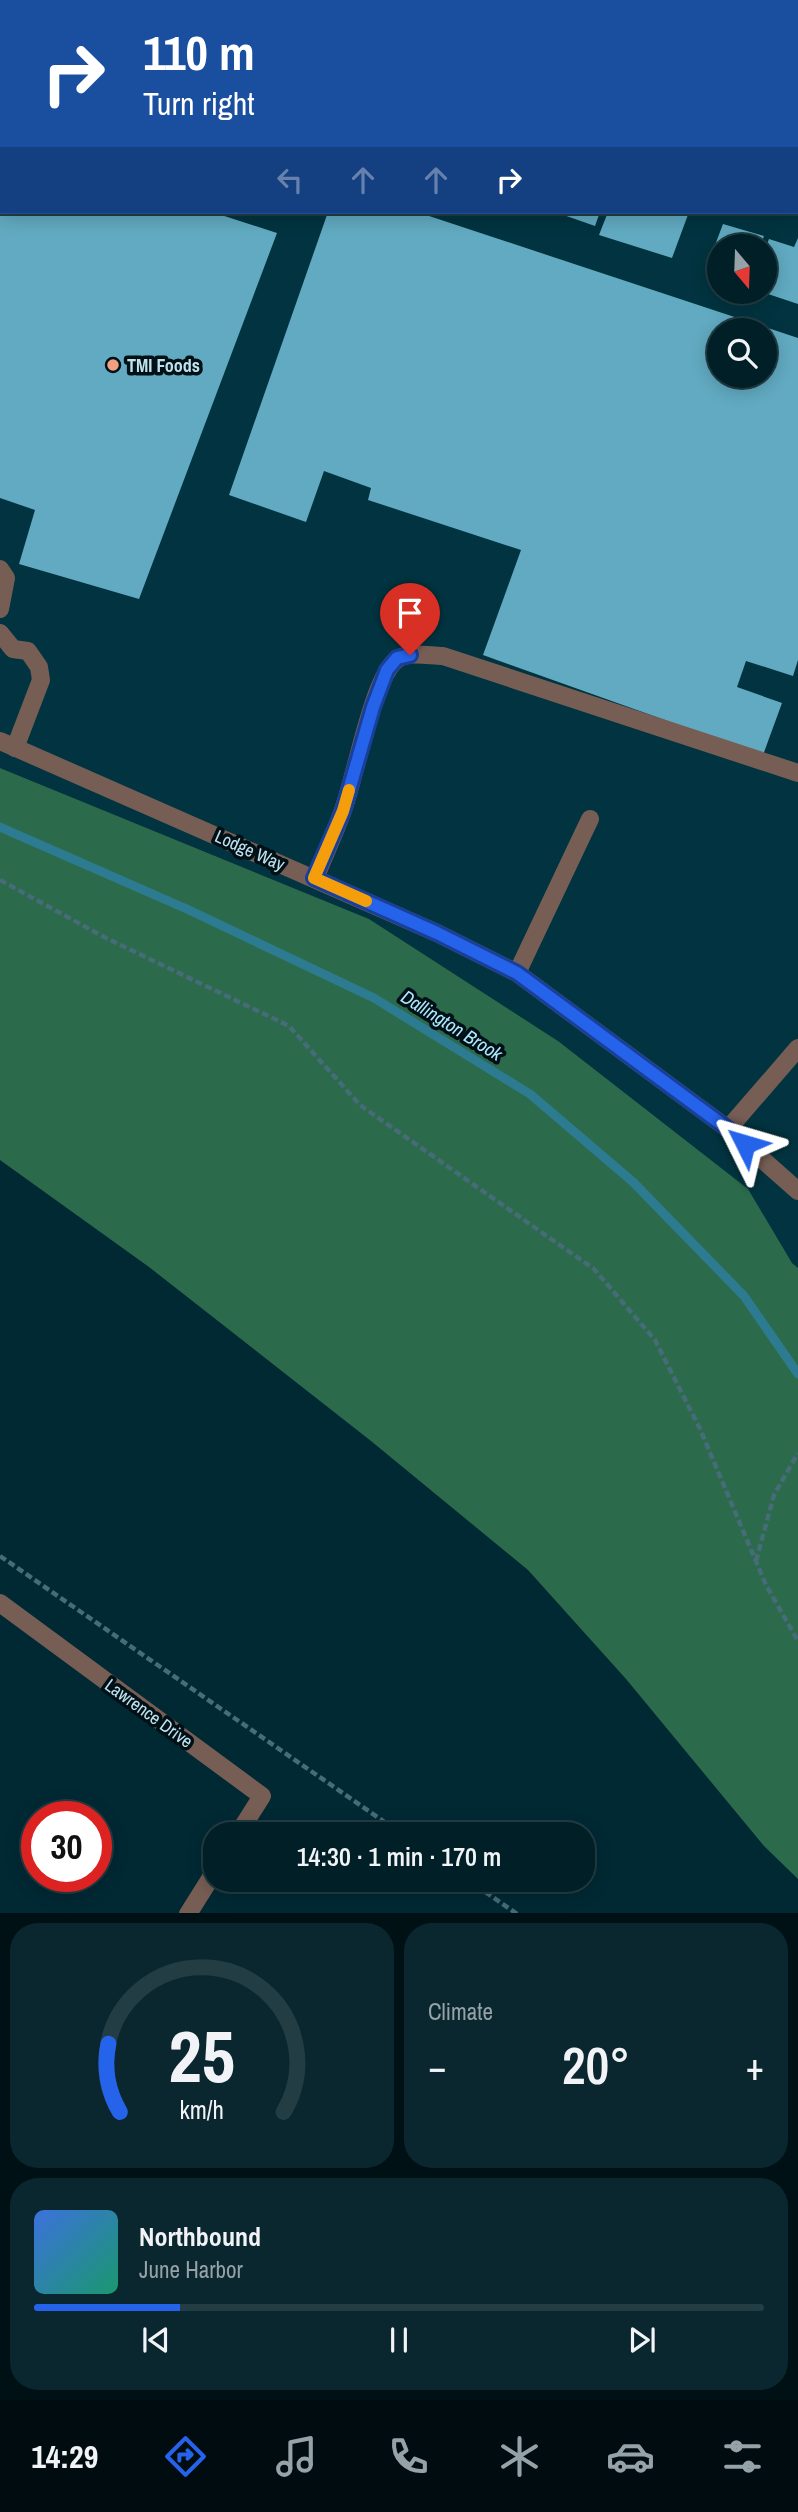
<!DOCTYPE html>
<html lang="en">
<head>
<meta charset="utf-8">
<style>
	:root { --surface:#001f27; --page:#0a272f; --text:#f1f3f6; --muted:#95a2a7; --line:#223d44; --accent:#2563eb }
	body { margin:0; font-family:"Archivo Narrow",sans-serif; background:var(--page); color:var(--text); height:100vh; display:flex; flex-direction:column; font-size:26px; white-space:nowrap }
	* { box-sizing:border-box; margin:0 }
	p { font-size:23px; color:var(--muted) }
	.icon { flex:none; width:38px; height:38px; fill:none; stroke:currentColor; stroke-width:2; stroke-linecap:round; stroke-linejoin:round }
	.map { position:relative; height:1913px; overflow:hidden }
	.sheet { display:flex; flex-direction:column; gap:10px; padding:10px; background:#001115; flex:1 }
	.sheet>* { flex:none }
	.top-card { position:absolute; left:0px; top:0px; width:798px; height:214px; box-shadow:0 4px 18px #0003,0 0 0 2px var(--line); background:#1a4fa0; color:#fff; overflow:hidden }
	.needle { width:46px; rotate:161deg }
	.fabs { position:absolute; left:707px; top:234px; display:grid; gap:14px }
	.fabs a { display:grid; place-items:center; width:70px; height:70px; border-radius:50%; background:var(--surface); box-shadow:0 4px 18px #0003,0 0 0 2px var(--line); font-size:35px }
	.speed { position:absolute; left:21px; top:1801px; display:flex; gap:14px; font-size:35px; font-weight:700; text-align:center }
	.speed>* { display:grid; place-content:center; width:91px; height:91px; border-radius:50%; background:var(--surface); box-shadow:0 4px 18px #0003,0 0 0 2px var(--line); line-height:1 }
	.speed .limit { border:10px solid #d22; background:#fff; color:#111 }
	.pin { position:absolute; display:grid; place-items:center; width:60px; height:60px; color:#fff; margin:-72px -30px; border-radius:50% 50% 50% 0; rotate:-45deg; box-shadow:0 0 7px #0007 }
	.pin .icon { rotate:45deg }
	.me { position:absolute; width:77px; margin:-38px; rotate:310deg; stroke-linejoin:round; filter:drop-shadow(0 0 5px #0008) }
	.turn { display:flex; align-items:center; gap:24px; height:147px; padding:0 28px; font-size:32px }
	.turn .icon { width:91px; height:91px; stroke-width:2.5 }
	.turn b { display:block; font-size:49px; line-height:60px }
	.lanes { display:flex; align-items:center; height:66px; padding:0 28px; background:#0003; justify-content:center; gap:35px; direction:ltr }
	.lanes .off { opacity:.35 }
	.big { font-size:52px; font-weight:600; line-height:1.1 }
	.sheet .tile { flex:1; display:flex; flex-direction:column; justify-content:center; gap:10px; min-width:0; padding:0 24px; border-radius:28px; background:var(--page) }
	.sheet .dial { align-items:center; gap:0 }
	.dial svg { height:182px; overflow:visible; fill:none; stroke:var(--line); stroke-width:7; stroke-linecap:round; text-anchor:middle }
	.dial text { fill:var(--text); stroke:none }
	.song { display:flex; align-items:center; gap:21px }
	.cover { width:84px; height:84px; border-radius:10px; background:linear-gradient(135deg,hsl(220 70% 55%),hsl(160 70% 35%)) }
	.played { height:7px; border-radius:4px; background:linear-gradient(90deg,var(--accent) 20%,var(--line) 20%) }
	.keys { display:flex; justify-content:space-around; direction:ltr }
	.heat { display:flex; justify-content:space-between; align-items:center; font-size:38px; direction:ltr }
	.sheet .tiles { flex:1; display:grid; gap:10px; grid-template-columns:1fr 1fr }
	.tile:last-child { grid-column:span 2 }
	.trip { position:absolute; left:203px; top:1822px; width:392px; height:70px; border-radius:28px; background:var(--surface); box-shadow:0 4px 18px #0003,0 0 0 2px var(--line); font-weight:600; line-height:70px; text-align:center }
	.tabs { display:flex; height:112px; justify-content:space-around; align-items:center; background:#000c10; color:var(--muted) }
	.tabs .icon { width:49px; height:49px }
	.tabs .selected { color:var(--accent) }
	.tabs b { font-size:32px; color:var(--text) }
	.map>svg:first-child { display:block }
</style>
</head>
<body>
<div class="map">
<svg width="798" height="1914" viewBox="0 0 798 1914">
	<rect width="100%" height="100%" fill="#002934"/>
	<path fill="#013440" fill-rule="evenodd" d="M 0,0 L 798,0 L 798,1268 L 558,1041 L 369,919 L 0,768 ZM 2,2 L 796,2 L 796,212 L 2,212 ZM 719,247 L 765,247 L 765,292 L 719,292 ZM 719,331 L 765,331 L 765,376 L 719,376 Z"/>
	<path fill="#2c6a4c" d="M 0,768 L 369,919 L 558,1041 L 748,1189 L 792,1263 L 798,1268 L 798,1879 L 764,1846 L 626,1679 L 528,1570 L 371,1441 L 149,1267 L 0,1160 Z"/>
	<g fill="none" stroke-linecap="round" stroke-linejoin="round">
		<path stroke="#2d7b91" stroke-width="9" d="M 0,827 L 189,910 L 374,998 L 530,1094 L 633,1182 L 744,1296 L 798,1374"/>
	</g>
	<path fill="#61aac1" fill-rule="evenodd" d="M 0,212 L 212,212 L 277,233 L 139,599 L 19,564 L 35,510 L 0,498 Z
		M 328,212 L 417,212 L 798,338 L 798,660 L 793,676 L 746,661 L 737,687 L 782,703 L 763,755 L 483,655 L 521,550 L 368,500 L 371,488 L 324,471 L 306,522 L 229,495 ZM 719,331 L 765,331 L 765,376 L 719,376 Z
		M 555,212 L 600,212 L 595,226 Z
		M 608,212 L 689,212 L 672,258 L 599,235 Z
		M 723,224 L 764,236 L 760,247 L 719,247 L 719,274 L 706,269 Z
		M 798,238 L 798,304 L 765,293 L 765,249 L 769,239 L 794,247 Z"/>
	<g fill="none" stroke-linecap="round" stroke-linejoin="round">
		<path stroke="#456c77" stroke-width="4.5" stroke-dasharray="7 3.5" stroke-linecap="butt" d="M 0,880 L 104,937 L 289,1026 L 360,1105 L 594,1269 L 655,1340 L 700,1429 L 766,1585 L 798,1641
			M 0,1556 L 402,1834
			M 756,1561 L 774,1495 L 798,1453
			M 468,1880 L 517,1914"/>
		<path stroke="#775e55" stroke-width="18" d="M 269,0 L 269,2
			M 593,0 L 598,2
			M 443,2 L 444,0
			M 685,2 L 685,0
			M 796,70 L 798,70
			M 796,148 L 798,143
			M 796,167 L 798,168
			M 0,569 L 6,578 L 0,609
			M 0,633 L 13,649 L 28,651 L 39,667 L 41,680 L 15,748
			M 0,741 L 437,933 L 517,973 L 728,1129 L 798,1191
			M 315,878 C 324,856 334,835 342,813 C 355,779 372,682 395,661 C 407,650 428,656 443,656 L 798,773
			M 517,973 L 590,819
			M 728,1129 L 798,1048
			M 0,1603 L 262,1796 L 238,1834
			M 188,1914 L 215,1871"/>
	</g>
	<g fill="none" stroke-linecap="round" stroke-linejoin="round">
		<g stroke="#184099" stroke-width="18">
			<path id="route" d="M 410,655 L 397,658 L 387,670 L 373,707 L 343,811 L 314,878 L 437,933 L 517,973 L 728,1129 L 745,1144"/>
		</g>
		<use href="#route" stroke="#2563eb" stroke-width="12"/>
		<path stroke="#f59e0b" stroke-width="12" d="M 349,790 L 343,811 L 314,878 L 366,901"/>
	</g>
	<circle fill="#f39f82" stroke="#001017" stroke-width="2.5" cx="113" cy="365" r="7"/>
	<g text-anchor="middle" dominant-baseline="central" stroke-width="7" stroke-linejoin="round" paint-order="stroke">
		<g font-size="18" font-weight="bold" fill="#bfe2ed" stroke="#001017" text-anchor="start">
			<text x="127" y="365">TMI Foods</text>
		</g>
		<g font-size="18" fill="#bfe2ed" stroke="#001017">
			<text transform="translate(250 850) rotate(24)">Lodge Way</text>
			<text transform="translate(149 1713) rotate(36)">Lawrence Drive</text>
		</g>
		<g font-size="19" font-style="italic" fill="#aeeafe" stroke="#001017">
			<text transform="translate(452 1025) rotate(32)">Dallington Brook</text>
		</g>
	</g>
</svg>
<div class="fabs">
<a><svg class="needle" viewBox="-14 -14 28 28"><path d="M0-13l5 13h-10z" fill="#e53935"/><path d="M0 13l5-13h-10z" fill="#95a2a7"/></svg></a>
<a><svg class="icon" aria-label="search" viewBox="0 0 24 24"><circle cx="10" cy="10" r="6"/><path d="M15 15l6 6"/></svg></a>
</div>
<div class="speed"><div class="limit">30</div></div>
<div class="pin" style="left:410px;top:655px;background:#d93025"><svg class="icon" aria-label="arrive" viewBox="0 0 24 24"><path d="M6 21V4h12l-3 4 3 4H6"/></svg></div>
<svg class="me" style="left:745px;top:1144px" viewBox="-20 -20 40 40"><path d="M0-17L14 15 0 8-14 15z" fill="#2563eb" stroke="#fff" stroke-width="4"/></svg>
<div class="trip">14:30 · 1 min · 170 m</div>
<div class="top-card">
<div class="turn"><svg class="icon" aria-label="right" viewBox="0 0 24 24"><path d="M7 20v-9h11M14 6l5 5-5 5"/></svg><div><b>110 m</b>Turn right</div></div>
<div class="lanes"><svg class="icon off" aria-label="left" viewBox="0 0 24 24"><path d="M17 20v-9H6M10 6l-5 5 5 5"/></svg><svg class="icon off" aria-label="ahead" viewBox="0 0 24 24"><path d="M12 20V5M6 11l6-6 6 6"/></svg><svg class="icon off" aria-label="ahead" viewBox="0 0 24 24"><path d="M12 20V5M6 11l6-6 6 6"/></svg><svg class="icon" aria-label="right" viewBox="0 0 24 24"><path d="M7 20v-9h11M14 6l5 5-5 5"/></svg></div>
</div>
</div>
<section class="sheet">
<div class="tiles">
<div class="tile dial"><svg viewBox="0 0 100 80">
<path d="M14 69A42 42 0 1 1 86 69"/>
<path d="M14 69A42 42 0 0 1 9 39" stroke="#2563eb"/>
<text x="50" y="56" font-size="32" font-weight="700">25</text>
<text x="50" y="72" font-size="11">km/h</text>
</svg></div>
<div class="tile"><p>Climate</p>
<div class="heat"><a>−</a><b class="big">20°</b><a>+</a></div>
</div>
<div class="tile">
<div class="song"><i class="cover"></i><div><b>Northbound</b><p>June Harbor</p></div></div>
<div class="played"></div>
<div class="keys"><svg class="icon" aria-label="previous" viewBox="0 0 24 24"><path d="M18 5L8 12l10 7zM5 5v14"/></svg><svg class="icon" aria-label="pause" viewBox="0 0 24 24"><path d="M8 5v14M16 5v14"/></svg><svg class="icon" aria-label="next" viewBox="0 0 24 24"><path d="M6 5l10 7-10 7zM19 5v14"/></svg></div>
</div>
</div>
</section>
<nav class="tabs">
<b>14:29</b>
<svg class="icon selected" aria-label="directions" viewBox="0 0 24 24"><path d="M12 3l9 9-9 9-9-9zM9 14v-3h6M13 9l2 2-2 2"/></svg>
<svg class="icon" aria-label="music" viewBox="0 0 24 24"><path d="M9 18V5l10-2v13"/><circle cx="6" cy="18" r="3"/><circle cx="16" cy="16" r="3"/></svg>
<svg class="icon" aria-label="phone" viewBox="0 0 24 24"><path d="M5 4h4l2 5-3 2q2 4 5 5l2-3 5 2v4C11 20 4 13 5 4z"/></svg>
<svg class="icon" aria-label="climate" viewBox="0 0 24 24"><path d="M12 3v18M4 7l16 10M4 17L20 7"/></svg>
<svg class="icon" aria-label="car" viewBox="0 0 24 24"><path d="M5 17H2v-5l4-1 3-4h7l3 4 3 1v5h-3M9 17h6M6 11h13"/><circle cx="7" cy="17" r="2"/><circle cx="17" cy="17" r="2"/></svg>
<svg class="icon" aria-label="filters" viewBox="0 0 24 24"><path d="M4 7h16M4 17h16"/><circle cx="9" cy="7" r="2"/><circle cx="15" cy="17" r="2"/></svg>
</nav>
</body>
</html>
